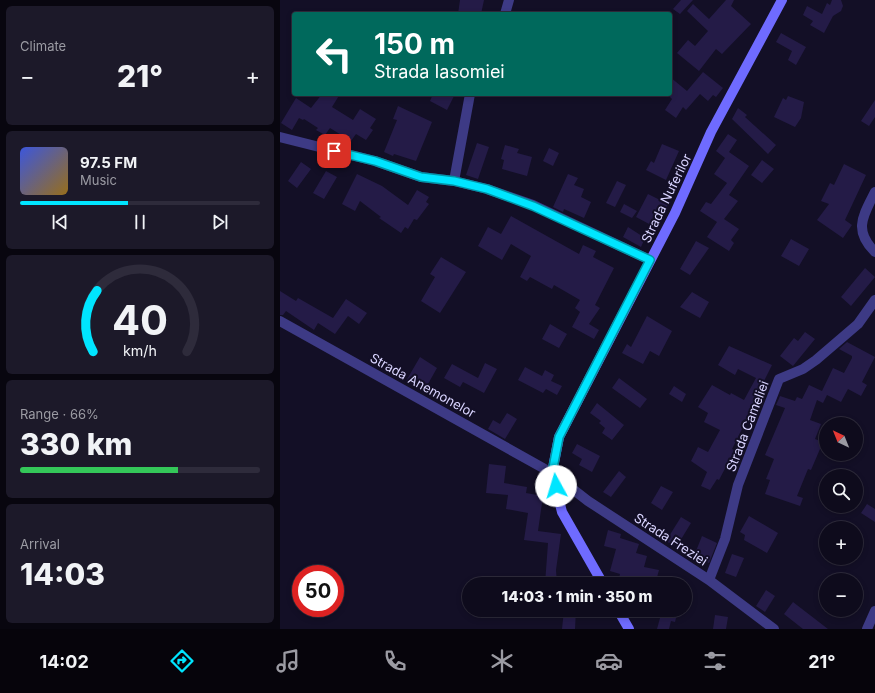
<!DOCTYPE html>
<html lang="en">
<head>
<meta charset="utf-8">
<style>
	:root { --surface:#0e0b1c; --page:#1c1929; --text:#f1f3f6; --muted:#9b9ba3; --line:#2e2b3b; --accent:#00e5ff }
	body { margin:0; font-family:Inter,sans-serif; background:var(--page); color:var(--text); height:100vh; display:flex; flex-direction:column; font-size:15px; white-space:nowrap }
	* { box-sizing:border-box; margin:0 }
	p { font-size:13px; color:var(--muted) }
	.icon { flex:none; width:22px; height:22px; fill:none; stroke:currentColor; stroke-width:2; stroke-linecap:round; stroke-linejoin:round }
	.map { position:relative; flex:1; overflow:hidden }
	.details { display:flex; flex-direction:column; gap:6px; padding:6px; background:#08060f; width:280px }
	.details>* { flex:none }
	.top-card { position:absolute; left:12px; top:12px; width:380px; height:84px; border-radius:4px; box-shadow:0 2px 6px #0003,0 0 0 1px var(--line); background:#00695c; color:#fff; overflow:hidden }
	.needle { width:26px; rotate:317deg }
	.controls { position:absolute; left:539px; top:417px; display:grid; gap:8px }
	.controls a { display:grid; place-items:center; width:44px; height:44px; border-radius:50%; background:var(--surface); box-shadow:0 2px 6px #0003,0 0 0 1px var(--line); font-size:20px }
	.speed { position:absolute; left:12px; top:565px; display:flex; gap:8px; font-size:20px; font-weight:700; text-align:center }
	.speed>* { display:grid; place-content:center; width:52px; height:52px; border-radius:50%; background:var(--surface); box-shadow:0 2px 6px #0003,0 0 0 1px var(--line); line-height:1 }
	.speed .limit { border:6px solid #d22; background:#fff; color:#111 }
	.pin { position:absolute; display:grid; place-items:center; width:34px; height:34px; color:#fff; margin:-17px; border-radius:8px; box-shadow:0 2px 6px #0006 }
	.me { position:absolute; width:44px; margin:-22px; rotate:354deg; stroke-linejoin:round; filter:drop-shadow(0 0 3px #0008) }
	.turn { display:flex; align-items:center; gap:14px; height:84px; padding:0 16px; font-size:18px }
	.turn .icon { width:52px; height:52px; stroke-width:2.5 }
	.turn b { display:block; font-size:28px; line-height:34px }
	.big { font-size:30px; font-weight:800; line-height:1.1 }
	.details .card { flex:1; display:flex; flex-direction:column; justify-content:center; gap:6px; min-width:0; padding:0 14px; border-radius:6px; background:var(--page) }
	.details .dial { align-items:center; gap:0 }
	.dial svg { height:104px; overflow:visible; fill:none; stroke:var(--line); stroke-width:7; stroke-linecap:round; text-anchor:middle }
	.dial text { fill:var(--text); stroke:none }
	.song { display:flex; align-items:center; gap:12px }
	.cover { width:48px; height:48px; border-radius:6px; background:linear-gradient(135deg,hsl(230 70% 55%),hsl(40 70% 35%)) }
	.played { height:4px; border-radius:2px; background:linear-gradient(90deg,var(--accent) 45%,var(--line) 45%) }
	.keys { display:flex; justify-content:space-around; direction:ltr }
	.heat { display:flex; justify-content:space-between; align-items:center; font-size:22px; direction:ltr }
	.charge { height:6px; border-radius:3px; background:linear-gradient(90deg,#34c759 66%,var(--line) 0) }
	.trip { position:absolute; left:182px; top:577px; width:230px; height:40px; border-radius:20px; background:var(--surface); box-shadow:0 2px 6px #0003,0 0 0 1px var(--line); font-weight:800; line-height:40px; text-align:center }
	.tab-bar { display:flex; height:64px; justify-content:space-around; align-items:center; background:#06040b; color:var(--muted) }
	.tab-bar .icon { width:28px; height:28px }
	.tab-bar .selected { color:var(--accent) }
	.tab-bar b { font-size:18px; color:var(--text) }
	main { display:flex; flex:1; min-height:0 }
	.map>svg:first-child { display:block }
</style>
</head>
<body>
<main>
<section class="details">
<div class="card"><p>Climate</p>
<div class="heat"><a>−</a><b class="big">21°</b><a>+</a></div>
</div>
<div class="card">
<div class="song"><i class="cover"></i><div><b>97.5 FM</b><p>Music</p></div></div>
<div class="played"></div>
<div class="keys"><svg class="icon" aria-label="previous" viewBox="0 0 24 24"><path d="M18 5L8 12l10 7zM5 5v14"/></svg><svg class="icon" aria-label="pause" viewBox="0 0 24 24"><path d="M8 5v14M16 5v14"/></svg><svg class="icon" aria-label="next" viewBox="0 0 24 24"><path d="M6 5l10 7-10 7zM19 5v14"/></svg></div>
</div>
<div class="card dial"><svg viewBox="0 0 100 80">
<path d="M14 69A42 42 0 1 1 86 69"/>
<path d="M14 69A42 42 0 0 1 17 22" stroke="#00e5ff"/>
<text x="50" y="56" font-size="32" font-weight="700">40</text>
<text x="50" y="72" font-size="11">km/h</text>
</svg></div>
<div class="card"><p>Range · 66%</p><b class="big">330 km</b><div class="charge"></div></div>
<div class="card"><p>Arrival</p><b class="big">14:03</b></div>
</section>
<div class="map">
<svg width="595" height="629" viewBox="0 0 595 629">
	<rect width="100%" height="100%" fill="#130f26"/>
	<path fill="#241b47" d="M 180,0 L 204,0 L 201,14 L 178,14 Z
		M 401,0 L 413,0 L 400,14 L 393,9 Z
		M 446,0 L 454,0 L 451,6 L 471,24 L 442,54 L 436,49 L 419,71 L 397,53 L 408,40 L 415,46 L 428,31 L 407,11 L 413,4 L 429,19 Z
		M 552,0 L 561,0 L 563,6 L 561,11 L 553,16 L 544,33 L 530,25 L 533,21 L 523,15 L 527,6 L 542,14 L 547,3 L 550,5 Z
		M 501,33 L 526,47 L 516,65 L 508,60 L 512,51 L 496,42 Z
		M 423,72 L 443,88 L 436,97 L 433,95 L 428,101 L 420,94 L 406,110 L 403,107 L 396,118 L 385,110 L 392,99 L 390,97 L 390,77 L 407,91 Z
		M 42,94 L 60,94 L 52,107 L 73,120 L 80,109 L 96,119 L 90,128 L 93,130 L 86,140 L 76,134 L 71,141 L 50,128 L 45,135 L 36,130 L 38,128 L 24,119 L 23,120 L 19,118 L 12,130 L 1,123 L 16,98 L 31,108 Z
		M 153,94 L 175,94 L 167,110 L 150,101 Z
		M 508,96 L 524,102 L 521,118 L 515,127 L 494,117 L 503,98 L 506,100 Z
		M 595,100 L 595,117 L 589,126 L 581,121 Z
		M 118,106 L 152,122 L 136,161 L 114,154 L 113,156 L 104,152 L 117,120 L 113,119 Z
		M 458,108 L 467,115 L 465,117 L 496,145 L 488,154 L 452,119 Z
		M 448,134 L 457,140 L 449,152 L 469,166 L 449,195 L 458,201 L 444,219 L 459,229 L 451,240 L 454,243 L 449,251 L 427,237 L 437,222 L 420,211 L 426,202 L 431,204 L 447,183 L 434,174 L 445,158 L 436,151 Z
		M 197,143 L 209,147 L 198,179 L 186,175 Z
		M 382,144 L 399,151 L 386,180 L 366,170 L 371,161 L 374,163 Z
		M 225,145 L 239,149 L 237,153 L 252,157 L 247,176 L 222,169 L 224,160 L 221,159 Z
		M 269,148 L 279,153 L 273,166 L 263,161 Z
		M 482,160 L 494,169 L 482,183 L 471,175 Z
		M 21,162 L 31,169 L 17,188 L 8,181 Z
		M 564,164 L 586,175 L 565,220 L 572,225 L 563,238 L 537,220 L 549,204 L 541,201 L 550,183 L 554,185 Z
		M 46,171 L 57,177 L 44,199 L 33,193 Z
		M 77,174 L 102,186 L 128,205 L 137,190 L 149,197 L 146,202 L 149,204 L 137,220 L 134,219 L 128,229 L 125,227 L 121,233 L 99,218 L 101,217 L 80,201 L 75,211 L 62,204 Z
		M 288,174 L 298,178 L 294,185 L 304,189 L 301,197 L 311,202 L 304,218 L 284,209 L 283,212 L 273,207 Z
		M 337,181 L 346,185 L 335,207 L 326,203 Z
		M 368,194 L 388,204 L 383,216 L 379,213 L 371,225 L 356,217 Z
		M 344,204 L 357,211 L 352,218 L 340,212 Z
		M 231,216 L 299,254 L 303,245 L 316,251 L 313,257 L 334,268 L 315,305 L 320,308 L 309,324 L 319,330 L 314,339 L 292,327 L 300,312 L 295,308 L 300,300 L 274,285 L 272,289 L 250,277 L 247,281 L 240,277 L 251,256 L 231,244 L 222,260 L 198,246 L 208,227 L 221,234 Z
		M 348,227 L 365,238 L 361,247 L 343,237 Z
		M 511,239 L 529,249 L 519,266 L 501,256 Z
		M 416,241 L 429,248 L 410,275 L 400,269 Z
		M 161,257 L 186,272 L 160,313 L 141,301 L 155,277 L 150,274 Z
		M 585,268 L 595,277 L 571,306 L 561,297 Z
		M 0,291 L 16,301 L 18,298 L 53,318 L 66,299 L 87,313 L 79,324 L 68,316 L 55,334 L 38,323 L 34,330 L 6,311 L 3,315 L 0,315 Z
		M 412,292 L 429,302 L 420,318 L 400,307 Z
		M 367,316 L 392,331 L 379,356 L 370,351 L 363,364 L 342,353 L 347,344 L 351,347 Z
		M 270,324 L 287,334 L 279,348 L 262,339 Z
		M 525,332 L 535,339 L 513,366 L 500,356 L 514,338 L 518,341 Z
		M 567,342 L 595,357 L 582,382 L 587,385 L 581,396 L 568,389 L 561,402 L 547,395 L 543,403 L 537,400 L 530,420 L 541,424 L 535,439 L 543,442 L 531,470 L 528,469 L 517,496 L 523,498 L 520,506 L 485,494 L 490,480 L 486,479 L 494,459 L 485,455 L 505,408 L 496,405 L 500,396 L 515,401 L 517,397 L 522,399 L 529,385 L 542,391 L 553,368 L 564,373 L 572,358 L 572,356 L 559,349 Z
		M 449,346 L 492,365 L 480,389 L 486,393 L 482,401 L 477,399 L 452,449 L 459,453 L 454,462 L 450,459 L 439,480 L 437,479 L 430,490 L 421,486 L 427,472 L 411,461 L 418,447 L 428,452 L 440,430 L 424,422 L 428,413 L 418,407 L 432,385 L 450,395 L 451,393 L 464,400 L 476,378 L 458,369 L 455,375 L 438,365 Z
		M 140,357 L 157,368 L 144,391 L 126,381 Z
		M 205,363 L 217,369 L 204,393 L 183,382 L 180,387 L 164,378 L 172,364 L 198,378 Z
		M 245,367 L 262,376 L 265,370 L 274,375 L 271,381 L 282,386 L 277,395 L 266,389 L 263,393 L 238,380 Z
		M 339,378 L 367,399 L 360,408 L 332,388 Z
		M 394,386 L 406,394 L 402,402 L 389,394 Z
		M 317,403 L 344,425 L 332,440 L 322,433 L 325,428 L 319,423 L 321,421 L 310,413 Z
		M 227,413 L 237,419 L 225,439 L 208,429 L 213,420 L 220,424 Z
		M 297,444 L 320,456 L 312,472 L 299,465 L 302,459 L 292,453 Z
		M 209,464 L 226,466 L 224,483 L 247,487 L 246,493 L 263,496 L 258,531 L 281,534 L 276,570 L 277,584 L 265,584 L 268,543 L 244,540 L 248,513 L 226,509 L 228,495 L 206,493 Z
		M 339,471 L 346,477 L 331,497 L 323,492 Z
		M 381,486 L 393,492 L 382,510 L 371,503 Z
		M 587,504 L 595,509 L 595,522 L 581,513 Z
		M 469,516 L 498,533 L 487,553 L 464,540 L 465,535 L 460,532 Z
		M 401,517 L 411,523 L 400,541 L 398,539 L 394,546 L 386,541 Z
		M 328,530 L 341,534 L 340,538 L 359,544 L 356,553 L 367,556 L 364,567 L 379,570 L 376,581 L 373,580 L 372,584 L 345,584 L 338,582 L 340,574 L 330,571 L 336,549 L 324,546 Z
		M 422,536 L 437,543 L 429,563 L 414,556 Z
		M 452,554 L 464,558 L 456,577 L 445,573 Z
		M 486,590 L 495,596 L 485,612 L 476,606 Z
		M 513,602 L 548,629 L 523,629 L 504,614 Z
		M 284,610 L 296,610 L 295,629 L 282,629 Z
		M 360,610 L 398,610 L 395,622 L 391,621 L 389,629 L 377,629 L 380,618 L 360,613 Z
		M 435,615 L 448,617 L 446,629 L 433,629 Z"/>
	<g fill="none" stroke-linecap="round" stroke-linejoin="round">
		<path stroke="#3d3a85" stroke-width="10" d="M 225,14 L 229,0
			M 0,137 L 95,161 L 141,177 L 174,181 L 207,189 L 253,205 L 370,260
			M 174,181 L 190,94
			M 595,192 C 583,216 573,230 595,252
			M 0,321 L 272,473 L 308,501 L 429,580 L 494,629
			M 429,580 L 445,539 L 458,485 L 499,379 L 523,369 L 536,360 L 578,324 L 595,300
			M 587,629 L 595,611"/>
		<path stroke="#6f6bff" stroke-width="10" d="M 323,584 L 282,512 L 272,473 L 279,437 L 395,213 L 431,132 L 502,0
			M 338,610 L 349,629"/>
	</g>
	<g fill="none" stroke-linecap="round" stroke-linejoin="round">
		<g stroke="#0095a6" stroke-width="10">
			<path id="route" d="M 54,151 L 95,161 L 141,177 L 174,181 L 207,189 L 253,206 L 370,260 L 279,437 L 272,473 L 276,486"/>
		</g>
		<use href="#route" stroke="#00e5ff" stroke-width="7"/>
	</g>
	<g text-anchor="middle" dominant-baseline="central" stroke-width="4" stroke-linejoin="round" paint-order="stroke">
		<g font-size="13" fill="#d9d4ff" stroke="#130f26">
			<text transform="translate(386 198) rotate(-64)">Strada Nuferilor</text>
			<text transform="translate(143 385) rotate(29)">Strada Anemonelor</text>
			<text transform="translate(467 426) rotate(-69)">Strada Cameliei</text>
			<text transform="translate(391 539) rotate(33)">Strada Freziei</text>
		</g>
	</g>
</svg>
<div class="controls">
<a><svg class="needle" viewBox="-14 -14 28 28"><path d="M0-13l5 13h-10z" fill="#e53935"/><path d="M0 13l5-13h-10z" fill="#9b9ba3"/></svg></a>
<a><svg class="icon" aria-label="search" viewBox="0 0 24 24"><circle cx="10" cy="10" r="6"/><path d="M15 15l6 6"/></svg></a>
<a>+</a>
<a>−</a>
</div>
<div class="speed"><div class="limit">50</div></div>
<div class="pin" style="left:54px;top:151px;background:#d93025"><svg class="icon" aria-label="arrive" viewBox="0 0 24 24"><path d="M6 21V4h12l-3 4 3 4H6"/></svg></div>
<svg class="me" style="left:276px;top:486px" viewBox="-20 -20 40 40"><circle r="19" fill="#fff"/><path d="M0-13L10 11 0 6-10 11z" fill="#00e5ff"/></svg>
<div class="trip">14:03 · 1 min · 350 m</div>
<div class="top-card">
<div class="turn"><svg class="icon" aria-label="left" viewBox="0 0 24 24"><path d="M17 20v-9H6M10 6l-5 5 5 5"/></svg><div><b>150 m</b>Strada Iasomiei</div></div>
</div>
</div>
</main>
<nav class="tab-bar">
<b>14:02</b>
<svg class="icon selected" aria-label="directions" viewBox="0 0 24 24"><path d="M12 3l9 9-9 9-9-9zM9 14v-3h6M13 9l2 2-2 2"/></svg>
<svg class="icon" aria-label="music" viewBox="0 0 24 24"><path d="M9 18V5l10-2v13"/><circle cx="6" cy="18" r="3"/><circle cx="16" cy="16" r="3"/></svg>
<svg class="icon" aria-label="phone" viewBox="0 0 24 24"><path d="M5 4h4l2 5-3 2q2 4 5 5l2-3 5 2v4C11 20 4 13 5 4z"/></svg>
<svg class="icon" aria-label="climate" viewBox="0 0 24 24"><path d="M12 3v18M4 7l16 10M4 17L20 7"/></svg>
<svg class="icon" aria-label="car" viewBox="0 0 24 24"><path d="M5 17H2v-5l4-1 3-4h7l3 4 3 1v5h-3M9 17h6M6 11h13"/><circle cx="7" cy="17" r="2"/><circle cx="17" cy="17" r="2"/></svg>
<svg class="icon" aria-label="filters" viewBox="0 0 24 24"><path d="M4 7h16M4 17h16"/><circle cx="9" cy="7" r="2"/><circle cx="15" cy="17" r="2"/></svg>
<b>21°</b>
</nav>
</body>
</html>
